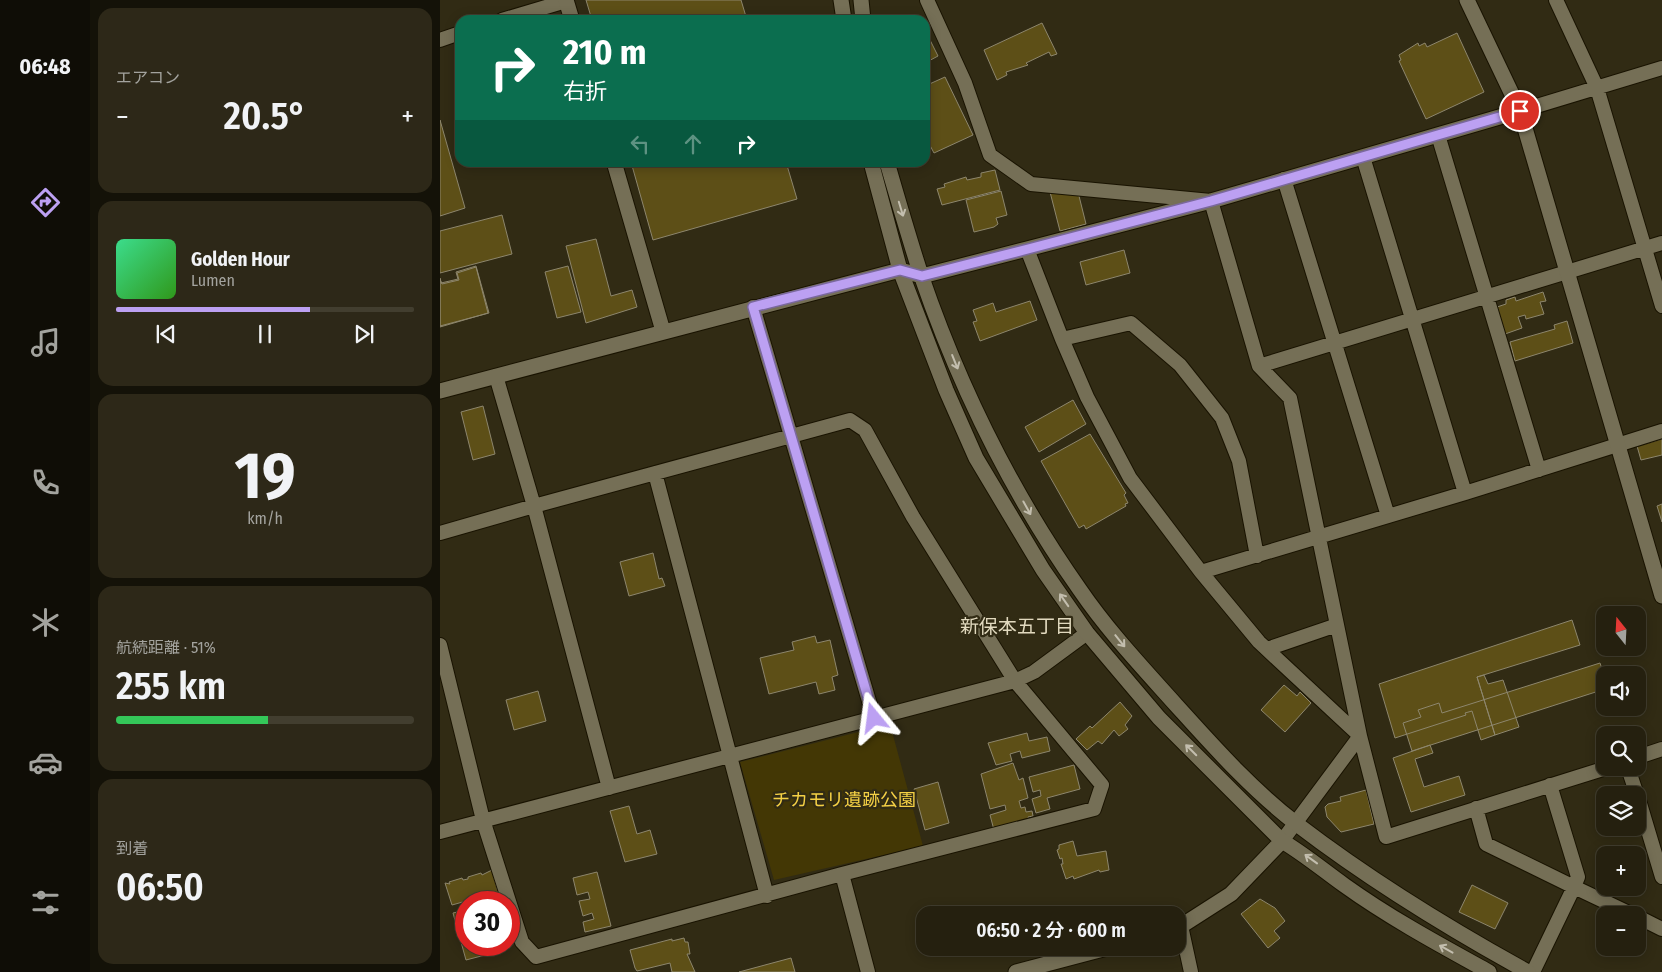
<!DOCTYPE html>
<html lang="ja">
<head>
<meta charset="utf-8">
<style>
	:root { --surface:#25200f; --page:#2d2818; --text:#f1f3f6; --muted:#a3a39e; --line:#423e2f; --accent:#bca0f2 }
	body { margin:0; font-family:"Fira Sans Condensed","Noto Sans JP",sans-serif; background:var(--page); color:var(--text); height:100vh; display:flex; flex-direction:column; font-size:19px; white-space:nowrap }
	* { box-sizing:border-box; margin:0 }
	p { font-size:16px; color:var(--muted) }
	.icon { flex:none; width:28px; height:28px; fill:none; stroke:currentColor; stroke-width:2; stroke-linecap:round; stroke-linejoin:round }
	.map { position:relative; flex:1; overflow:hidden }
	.side { display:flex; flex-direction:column; gap:8px; padding:8px; background:#141208; width:350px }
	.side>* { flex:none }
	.banner { position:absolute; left:15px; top:15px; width:475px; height:152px; border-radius:15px; box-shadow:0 2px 12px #0003,0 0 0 1px var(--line); background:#0b6e4f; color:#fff; overflow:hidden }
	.needle { width:32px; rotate:342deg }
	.buttons { position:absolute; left:1156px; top:606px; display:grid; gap:10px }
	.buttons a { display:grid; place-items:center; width:50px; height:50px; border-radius:10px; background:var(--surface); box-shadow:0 2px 12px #0003,0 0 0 1px var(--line); font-size:25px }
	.speed { position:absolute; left:15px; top:891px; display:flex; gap:10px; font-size:25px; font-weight:700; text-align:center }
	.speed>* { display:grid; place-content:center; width:65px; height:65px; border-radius:50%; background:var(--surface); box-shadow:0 2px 12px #0003,0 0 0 1px var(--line); line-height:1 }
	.speed .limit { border:8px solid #d22; background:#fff; color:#111 }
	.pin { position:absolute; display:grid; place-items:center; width:42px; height:42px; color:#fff; margin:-21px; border:2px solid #fff; border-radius:50%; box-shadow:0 1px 5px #0007 }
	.me { position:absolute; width:55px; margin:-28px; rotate:344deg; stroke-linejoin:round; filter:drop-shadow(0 0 4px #0008) }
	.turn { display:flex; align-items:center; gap:18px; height:105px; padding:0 25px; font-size:22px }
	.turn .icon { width:65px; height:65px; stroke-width:2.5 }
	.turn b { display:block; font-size:35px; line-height:42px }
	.lanes { display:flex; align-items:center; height:48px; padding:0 25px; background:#0003; justify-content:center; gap:25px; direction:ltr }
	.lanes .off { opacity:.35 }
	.big { font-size:38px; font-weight:600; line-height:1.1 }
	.side .widget { flex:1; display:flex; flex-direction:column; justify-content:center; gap:8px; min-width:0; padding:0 18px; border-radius:15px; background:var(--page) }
	.side .dial { align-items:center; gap:0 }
	.dial b { font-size:65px; line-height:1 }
	.song { display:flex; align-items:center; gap:15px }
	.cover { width:60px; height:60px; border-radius:8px; background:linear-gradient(135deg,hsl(150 70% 55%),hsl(110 70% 35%)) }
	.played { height:5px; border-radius:2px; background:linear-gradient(90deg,var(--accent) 65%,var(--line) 65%) }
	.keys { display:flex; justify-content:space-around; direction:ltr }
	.heat { display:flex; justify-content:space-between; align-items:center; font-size:28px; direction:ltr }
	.charge { height:8px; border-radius:4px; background:linear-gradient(90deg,#34c759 51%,var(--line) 0) }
	.trip { position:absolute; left:476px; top:906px; width:270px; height:50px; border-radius:15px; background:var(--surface); box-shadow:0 2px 12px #0003,0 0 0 1px var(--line); font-weight:600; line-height:50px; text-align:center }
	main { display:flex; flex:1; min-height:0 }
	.tabs { display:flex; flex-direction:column; width:90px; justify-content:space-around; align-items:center; background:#0f0d06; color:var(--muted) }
	.tabs .icon { width:35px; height:35px }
	.tabs .active { color:var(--accent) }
	.tabs b { font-size:22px; color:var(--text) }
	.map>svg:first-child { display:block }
</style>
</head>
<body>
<main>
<nav class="tabs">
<b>06:48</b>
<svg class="icon active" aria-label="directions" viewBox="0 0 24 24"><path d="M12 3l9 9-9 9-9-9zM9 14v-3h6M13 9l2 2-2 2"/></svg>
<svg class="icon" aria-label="music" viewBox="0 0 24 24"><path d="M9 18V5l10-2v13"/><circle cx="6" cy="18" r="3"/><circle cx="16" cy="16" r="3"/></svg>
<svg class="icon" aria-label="phone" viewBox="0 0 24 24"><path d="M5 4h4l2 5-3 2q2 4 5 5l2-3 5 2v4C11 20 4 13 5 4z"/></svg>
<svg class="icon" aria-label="climate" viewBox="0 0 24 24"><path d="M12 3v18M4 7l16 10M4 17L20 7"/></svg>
<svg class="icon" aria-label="car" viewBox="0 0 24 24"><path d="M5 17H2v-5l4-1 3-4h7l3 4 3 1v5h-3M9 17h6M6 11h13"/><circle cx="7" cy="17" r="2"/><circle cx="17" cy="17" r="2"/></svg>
<svg class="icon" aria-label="filters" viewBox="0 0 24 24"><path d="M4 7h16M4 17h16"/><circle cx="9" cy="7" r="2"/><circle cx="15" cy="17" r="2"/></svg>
</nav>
<section class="side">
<div class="widget"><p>エアコン</p>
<div class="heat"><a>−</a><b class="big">20.5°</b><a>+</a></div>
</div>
<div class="widget">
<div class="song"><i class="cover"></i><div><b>Golden Hour</b><p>Lumen</p></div></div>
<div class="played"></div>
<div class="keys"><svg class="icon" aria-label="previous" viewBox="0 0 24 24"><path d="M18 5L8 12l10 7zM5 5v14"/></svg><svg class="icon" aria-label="pause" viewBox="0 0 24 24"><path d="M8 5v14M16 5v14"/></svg><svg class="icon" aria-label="next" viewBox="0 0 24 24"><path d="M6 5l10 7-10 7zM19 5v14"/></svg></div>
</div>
<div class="widget dial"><b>19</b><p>km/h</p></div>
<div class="widget"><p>航続距離 · 51%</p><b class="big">255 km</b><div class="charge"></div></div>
<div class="widget"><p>到着</p><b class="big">06:50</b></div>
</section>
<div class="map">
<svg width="1222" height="972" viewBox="0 0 1222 972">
	<rect width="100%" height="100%" fill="#312b14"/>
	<path fill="#433705" d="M 450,724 L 483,846 L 334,880 L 300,762 Z"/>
	<path fill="#5d4f17" stroke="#8d866d" d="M 146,0 L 301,0 L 307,20 L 152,20 Z
		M 602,23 L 617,54 L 611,56 L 609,52 L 586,63 L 588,65 L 566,72 L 567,75 L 557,80 L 544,50 Z
		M 485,30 L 498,56 L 485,63 Z
		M 1017,33 L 1044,92 L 986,119 L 959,61 L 961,60 L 959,55 L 978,43 L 979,46 L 985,43 L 987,47 Z
		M 505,77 L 533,135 L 494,153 L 485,136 L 485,86 Z
		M 0,120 L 25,208 L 0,216 Z
		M 191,162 L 346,162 L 357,199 L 213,240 Z
		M 555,170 L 560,190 L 502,205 L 497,189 L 505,187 L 504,184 L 526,177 L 527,180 L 541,177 L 541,173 Z
		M 609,188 L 638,192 L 646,224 L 620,231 Z
		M 561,191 L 567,215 L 556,218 L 558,224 L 554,227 L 534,232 L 526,200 Z
		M 62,215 L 72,254 L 0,273 L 0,231 Z
		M 156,239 L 171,296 L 192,290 L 197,307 L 146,323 L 126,246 Z
		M 684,250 L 690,273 L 646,285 L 640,262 Z
		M 36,266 L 49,313 L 0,326 L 0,278 L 1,283 L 14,280 L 18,279 L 16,272 Z
		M 128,266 L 141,312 L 117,318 L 105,272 Z
		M 36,267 L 48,313 L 0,327 L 0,279 L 2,284 L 19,280 L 17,273 Z
		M 1103,292 L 1106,301 L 1100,302 L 1104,314 L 1086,319 L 1085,315 L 1078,317 L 1082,328 L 1065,334 L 1057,307 L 1066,304 L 1066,300 L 1075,297 L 1076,301 Z
		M 590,301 L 597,320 L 540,341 L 533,322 L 537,321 L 533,310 L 553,303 L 556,312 Z
		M 1127,321 L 1133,343 L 1075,361 L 1070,342 L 1115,329 L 1114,325 Z
		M 633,400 L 646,424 L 599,452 L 585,427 Z
		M 43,406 L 55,454 L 33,460 L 21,412 Z
		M 650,434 L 686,493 L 684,495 L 688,503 L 685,504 L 686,506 L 646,529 L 644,525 L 639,528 L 601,461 Z
		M 1222,439 L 1222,455 L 1201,460 L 1197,446 Z
		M 1222,504 L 1222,522 L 1217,506 Z
		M 213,553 L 219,579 L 222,578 L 225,586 L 189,596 L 180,562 Z
		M 1132,620 L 1140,645 L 1037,677 L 1055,735 L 1041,740 L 1032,711 L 1025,713 L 1026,715 L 955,738 L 939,684 Z
		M 375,636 L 377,643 L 390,640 L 398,675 L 392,677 L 395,690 L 379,694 L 376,682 L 329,694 L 320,658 L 354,650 L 352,642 Z
		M 1160,663 L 1165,678 L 1165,689 L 972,751 L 963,723 L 981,717 L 978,710 L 999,703 L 1002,713 Z
		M 1044,675 L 1048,684 L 1063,680 L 1079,727 L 1055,735 L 1037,677 Z
		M 844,685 L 857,696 L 860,692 L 871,703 L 845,732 L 821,710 Z
		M 98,691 L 106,721 L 74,730 L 66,700 Z
		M 680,702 L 692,716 L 685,725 L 688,729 L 679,736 L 674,730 L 662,744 L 658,741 L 647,750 L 636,739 L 650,726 L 652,728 Z
		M 587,733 L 589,741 L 607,737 L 610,751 L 582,758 L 580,751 L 570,754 L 572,761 L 556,765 L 548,743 Z
		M 990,745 L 993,753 L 975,759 L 984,787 L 1019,776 L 1025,795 L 971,812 L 953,758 Z
		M 573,763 L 579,780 L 583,778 L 588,798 L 579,801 L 581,808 L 585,807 L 586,812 L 592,811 L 593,816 L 588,817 L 589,822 L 554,830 L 550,815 L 566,810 L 565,805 L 550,809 L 541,774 Z
		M 634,765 L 640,789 L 607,798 L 610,809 L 596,813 L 592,799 L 601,796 L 600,790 L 593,792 L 589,777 Z
		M 498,782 L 509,823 L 485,830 L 474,789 Z
		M 926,790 L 934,824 L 901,832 L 887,817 L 885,807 L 888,804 L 901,801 L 900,797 Z
		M 189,806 L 197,834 L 210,830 L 217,854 L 185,862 L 170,811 Z
		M 633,841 L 637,856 L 666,851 L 669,870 L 660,872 L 659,870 L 634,879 L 633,876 L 626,879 L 621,864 L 623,864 L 622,858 L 620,859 L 617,850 L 619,849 L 619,845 Z
		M 52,870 L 58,892 L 12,905 L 5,883 L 10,884 L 9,882 L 22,878 L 23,880 L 28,879 L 28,877 L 41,873 L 42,875 Z
		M 157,872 L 171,926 L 145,932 L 143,922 L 154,919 L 152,913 L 143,916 L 139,901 L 150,899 L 148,892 L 137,895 L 133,878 Z
		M 1032,885 L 1068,903 L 1055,929 L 1019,912 Z
		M 820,899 L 835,908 L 845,921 L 834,931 L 840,938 L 828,948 L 801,914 Z
		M 26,910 L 26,945 L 47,945 L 49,954 L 26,960 L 13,913 Z
		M 244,938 L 245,942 L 248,942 L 250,954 L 247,954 L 255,972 L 232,972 L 230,963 L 197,971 L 195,968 L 190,950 L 232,939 L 232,941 Z
		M 351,958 L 355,972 L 299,972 Z"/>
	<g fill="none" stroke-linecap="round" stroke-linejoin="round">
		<g stroke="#191301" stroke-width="16">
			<path id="minor" d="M 487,0 L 525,83 L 550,155 L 591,184 L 771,201 L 819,366 L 850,398 L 920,736
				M 1116,0 L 1157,88 L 1222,306
				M 62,20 L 126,1
				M 0,40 L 20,33
				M 1080,111 L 1222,68
				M 998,135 L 1099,470
				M 923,157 L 1025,493
				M 844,179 L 948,516
				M 587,249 L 622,339 L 647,397 L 690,478 L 761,572 L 819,642 L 920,736
				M 313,307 L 434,718
				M 622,339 L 691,323 L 740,365 L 782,418 L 799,461 L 817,556
				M 819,366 L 1222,243
				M 215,473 L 327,896
				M 0,533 L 94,506 L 56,376
				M 761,572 L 1025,493 L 1222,431
				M 0,645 L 43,820 L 82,942 L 96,957 L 402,874
				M 827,649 L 897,625
				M 1198,757 L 1222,749
				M 1188,768 L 1197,795
				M 169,788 L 94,506 L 410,420 L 425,430 L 473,517 L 575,681 L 594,672 L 647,633
				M 1198,797 L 1222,877
				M 1036,808 L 1046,844 L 1134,887 L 1138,877 L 1110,785
				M 0,832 L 575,681 L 662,785 L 654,809 L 402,874 L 428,972
				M 842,841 L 920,736 L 946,837 L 1166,768
				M 1198,917 L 1222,929
				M 741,926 L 751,972
				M 1093,972 L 1134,887 L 1193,915"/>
		</g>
		<g stroke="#191301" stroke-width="17">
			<path id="tertiary" d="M 126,0 L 132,20
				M 401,0 L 404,20
				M 421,0 L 423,20
				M 1027,0 L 1080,111 L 1222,596
				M 174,162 L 223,331
				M 431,162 L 460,270 L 506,390 L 536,458 L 603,570 L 647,633 L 719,718 L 842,841 C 864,854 883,870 904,885 C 950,918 1000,945 1049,972
				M 447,162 C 458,200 469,238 481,275 C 519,386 573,495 640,590 C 668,631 703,668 736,705 C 774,747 812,790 858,825 C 930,880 1008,928 1088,972
				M 0,391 L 460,270 L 482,276 L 587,249 L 771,201 L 1080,111
				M 738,928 L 791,894 L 842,841
				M 576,972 L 667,948"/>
		</g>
		<use href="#minor" stroke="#756f56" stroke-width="14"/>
		<use href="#tertiary" stroke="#756f56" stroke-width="15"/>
	</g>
	<defs><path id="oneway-shaft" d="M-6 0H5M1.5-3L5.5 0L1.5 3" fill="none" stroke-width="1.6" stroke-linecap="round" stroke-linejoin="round" transform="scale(1.25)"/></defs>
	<g stroke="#c3beae">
		<use href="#oneway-shaft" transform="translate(461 209) rotate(73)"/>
		<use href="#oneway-shaft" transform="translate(515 362) rotate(68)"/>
		<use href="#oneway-shaft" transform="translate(587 508) rotate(61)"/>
		<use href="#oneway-shaft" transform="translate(624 600) rotate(-125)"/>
		<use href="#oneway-shaft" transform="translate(680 641) rotate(51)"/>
		<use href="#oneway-shaft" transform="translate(751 750) rotate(-135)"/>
		<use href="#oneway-shaft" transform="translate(871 859) rotate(-144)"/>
		<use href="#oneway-shaft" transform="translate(1006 949) rotate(-151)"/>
	</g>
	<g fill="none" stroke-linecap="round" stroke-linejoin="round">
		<g stroke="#7a689d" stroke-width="12">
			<path id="route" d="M 434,718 L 313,307 L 460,270 L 482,276 L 588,249 L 771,201 L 1080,111"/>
		</g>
		<use href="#route" stroke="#bca0f2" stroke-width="9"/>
	</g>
	<g text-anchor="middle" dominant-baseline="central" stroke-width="4.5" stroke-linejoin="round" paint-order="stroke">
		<g font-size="18" fill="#f4d045" stroke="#312b14">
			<text x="404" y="800">チカモリ遺跡公園</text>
		</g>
		<g font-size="19" fill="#e1d9be" stroke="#312b14">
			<text x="577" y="626">新保本五丁目</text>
		</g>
	</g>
</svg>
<div class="buttons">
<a><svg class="needle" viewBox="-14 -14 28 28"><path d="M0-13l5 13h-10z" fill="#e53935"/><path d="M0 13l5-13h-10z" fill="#a3a39e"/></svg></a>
<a><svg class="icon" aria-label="sound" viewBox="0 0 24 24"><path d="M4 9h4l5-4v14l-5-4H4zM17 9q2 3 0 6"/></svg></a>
<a><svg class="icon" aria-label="search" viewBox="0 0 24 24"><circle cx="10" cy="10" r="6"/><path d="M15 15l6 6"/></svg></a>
<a><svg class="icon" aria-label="layers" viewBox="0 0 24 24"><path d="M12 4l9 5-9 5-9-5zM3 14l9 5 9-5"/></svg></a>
<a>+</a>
<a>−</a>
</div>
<div class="speed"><div class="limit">30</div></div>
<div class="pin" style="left:1080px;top:111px;background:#d93025"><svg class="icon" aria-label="arrive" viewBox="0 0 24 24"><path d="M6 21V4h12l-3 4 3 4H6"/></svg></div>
<svg class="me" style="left:434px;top:718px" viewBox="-20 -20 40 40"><path d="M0-17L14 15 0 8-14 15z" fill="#bca0f2" stroke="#fff" stroke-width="4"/></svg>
<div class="trip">06:50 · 2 分 · 600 m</div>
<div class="banner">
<div class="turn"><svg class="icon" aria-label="right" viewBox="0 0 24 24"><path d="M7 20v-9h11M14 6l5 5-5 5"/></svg><div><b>210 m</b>右折</div></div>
<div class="lanes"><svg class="icon off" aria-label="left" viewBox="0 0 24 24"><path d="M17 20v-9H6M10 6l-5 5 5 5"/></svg><svg class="icon off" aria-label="ahead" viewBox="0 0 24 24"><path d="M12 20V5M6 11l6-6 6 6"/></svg><svg class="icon" aria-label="right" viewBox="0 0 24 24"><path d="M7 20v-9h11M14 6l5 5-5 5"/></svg></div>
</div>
</div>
</main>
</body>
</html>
